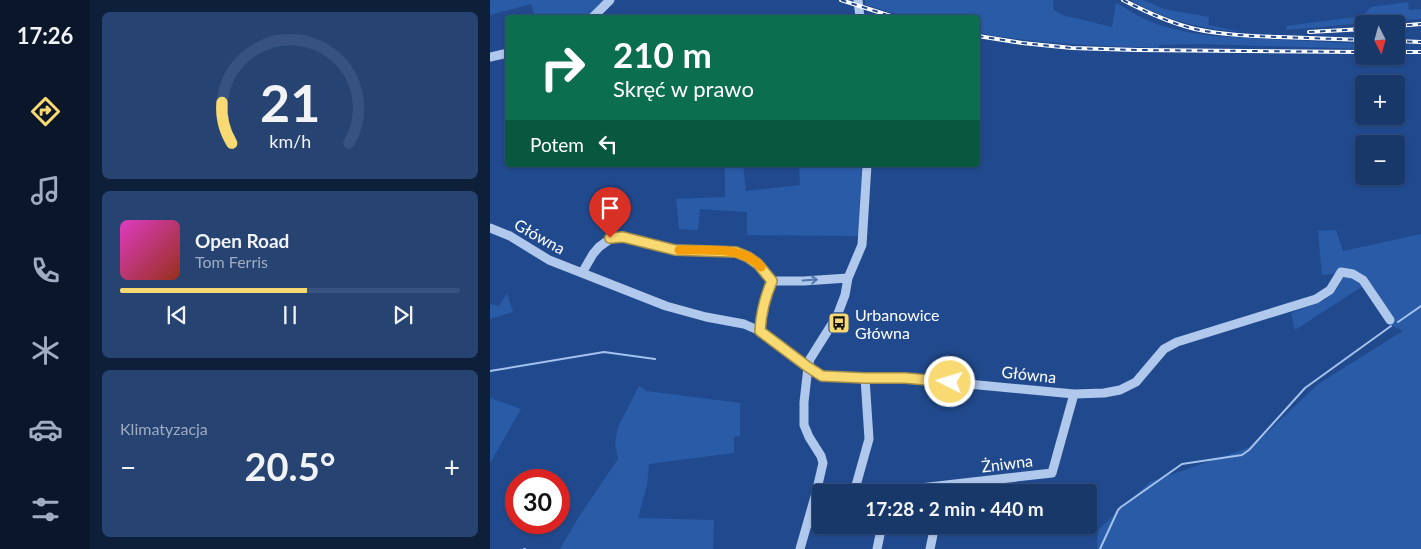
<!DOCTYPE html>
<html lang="pl">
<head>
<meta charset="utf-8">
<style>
	:root { --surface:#19386a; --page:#264372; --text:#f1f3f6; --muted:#9facc1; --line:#37527e; --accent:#f9d971 }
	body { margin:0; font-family:Lato,sans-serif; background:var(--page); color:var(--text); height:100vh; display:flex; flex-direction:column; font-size:19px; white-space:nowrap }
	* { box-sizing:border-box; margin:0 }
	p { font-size:16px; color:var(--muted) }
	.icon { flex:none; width:28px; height:28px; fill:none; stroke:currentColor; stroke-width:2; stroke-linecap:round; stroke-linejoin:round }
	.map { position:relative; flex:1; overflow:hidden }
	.side { display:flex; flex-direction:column; gap:12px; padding:12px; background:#0e1f3a; width:400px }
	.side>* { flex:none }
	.banner { position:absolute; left:15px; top:15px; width:475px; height:152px; border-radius:5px; box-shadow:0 1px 4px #0004,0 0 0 1px var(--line); background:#0b6e4f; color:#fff; overflow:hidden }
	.needle { width:32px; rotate:174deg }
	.tools { position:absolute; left:865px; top:15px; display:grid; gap:10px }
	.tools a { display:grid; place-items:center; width:50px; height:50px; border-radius:5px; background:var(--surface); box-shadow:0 1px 4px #0004,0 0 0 1px var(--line); font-size:25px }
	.speed { position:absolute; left:15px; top:469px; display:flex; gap:10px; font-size:25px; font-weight:700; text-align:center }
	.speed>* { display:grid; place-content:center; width:65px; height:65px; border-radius:50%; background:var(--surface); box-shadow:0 1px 4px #0004,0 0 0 1px var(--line); line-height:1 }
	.speed .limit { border:8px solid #d22; background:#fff; color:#111 }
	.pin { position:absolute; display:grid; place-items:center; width:42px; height:42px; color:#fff; margin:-51px -21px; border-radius:50% 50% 50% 0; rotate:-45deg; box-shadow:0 0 5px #0007 }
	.pin .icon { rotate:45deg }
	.me { position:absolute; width:55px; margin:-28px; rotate:275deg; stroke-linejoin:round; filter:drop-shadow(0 0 4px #0008) }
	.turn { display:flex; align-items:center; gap:18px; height:105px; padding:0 25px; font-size:22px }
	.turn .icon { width:65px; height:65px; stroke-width:2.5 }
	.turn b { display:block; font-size:35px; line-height:42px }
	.then { display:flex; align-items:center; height:48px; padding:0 25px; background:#0003; gap:10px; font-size:19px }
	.big { font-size:38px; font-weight:700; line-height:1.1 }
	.side .tile { flex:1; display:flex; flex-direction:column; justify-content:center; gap:8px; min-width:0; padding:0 18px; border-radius:8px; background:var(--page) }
	.side .dial { align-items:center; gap:0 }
	.dial svg { height:130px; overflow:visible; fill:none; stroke:var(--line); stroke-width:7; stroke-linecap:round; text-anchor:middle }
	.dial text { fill:var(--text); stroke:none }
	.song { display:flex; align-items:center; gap:15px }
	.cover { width:60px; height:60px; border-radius:8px; background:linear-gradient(135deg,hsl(310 70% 55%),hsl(10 70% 35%)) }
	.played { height:5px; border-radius:2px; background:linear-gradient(90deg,var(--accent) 55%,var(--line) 55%) }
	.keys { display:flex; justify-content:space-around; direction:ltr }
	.heat { display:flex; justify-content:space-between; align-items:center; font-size:28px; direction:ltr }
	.trip { position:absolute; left:322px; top:484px; width:285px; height:50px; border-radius:5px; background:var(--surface); box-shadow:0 1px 4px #0004,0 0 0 1px var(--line); font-weight:700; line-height:50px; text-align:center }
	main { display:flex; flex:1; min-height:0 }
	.tabs { display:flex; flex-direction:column; width:90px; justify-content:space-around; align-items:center; background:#0a162a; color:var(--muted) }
	.tabs .icon { width:35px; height:35px }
	.tabs .current { color:var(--accent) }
	.tabs b { font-size:22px; color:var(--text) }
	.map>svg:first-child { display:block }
</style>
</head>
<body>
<main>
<nav class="tabs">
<b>17:26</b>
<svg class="icon current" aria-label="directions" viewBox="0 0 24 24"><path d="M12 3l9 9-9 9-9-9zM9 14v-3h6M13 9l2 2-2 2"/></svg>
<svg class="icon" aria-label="music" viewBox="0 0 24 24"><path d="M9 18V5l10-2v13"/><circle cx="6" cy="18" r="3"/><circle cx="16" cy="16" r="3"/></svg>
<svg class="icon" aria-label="phone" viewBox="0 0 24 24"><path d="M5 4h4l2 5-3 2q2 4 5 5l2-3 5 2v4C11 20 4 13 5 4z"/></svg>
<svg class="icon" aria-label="climate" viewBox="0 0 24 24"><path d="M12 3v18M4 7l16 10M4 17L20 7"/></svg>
<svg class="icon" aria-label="car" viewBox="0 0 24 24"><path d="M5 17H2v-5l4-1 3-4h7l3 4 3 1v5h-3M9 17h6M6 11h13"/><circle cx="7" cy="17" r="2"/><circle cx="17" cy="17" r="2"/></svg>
<svg class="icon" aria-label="filters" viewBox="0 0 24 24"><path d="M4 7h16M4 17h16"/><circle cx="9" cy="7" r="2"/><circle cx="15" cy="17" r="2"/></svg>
</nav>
<section class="side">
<div class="tile dial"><svg viewBox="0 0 100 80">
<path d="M14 69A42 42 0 1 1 86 69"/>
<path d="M14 69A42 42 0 0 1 8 44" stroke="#f9d971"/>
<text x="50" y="56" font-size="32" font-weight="700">21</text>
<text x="50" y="72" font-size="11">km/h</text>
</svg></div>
<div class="tile">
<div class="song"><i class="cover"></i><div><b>Open Road</b><p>Tom Ferris</p></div></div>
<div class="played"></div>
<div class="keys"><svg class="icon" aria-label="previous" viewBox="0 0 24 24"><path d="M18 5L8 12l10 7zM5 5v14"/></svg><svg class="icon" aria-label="pause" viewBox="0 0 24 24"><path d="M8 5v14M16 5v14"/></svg><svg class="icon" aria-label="next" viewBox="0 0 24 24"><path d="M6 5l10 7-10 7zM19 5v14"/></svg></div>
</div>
<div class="tile"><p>Klimatyzacja</p>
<div class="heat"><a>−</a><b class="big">20.5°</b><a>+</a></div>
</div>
</section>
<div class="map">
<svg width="931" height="549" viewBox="0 0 931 549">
	<rect width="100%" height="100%" fill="#214a8e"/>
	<path fill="#2a5ba6" d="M 0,0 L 114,0 L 96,18 L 45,17 L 41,4 L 0,15 Z
		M 375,0 L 563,0 L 564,10 L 572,15 L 622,27 L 626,3 C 636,8 647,16 657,20 C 677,29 701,33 722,36 L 874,44 L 874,49 L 712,44 L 669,45 L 669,48 C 608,46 548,44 488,33 L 488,18 L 417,17 L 376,5 Z
		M 640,0 L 653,0 L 674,9 L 719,17 L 718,25 L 752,32 C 712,29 674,20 640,0 Z
		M 918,2 L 919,10 L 931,9 L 931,19 L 885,22 L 797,30 L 796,26 L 873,16 L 881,7 Z
		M 235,165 L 253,165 L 256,191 L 310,185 L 309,165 L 372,165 L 369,236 L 257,235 L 257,212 L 210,209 L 208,230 L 189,229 L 186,199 L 235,197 Z
		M 846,230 L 853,251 L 931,234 L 931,549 L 607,549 L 608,530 L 660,482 L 763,446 L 828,384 L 913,331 L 897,323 L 873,286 L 805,330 L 801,313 L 835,300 L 848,286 L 851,273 L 832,275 L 828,231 Z
		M 17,293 L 23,312 L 0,319 L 0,304 L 9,306 Z
		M 149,386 L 157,391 L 250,403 L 250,436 L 244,437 L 244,453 L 159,464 L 157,485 L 148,518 L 224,520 L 223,549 L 70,549 L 90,515 L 128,459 L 125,443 L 128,427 Z
		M 0,398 L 31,409 L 0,463 Z"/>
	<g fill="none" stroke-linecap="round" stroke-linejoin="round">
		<path stroke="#a3c2ed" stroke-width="2" d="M 908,322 L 931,306
			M 0,371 L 114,352 L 165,359
			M 34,549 L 35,549
			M 610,549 L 628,510 L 631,507 L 692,464 L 752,455 L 759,450 L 815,388 L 901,326"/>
		<path stroke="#afc8ec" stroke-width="9" d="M 368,0 L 370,18
			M 102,18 L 120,0
			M 0,57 L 18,53
			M 0,228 L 20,236 L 59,260 L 176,306 L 216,317 L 254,324 L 270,331 L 318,367 L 332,375 L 342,377 L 415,378 L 584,394 L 614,393 L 630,390 L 646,382 L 674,349 L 687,342 L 826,299 L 840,290 L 851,272 L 863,274 L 873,280 L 900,320
			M 92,273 L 103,254 L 109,247 L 120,239 L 133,237 L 185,250 L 245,252 L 258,257 L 268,264 L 282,281
			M 282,281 L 314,281 L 358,278
			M 270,331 C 271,313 275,297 282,281
			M 370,492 L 365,489 L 379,439 L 375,378
			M 395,492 L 562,473 L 584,394
			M 310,549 L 326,493 L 333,463 L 331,456 L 319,437 L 314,425 L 314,402 L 318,367 L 320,359 L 347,316 L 355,295 L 358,278 L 372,245 L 377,165
			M 387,549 L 392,525
			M 440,549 L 445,525"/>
		<g stroke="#fff" stroke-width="4">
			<path id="rail" d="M 351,0 L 407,18
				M 633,0 C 656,12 680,23 705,29 C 733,35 761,36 789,37 C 817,38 846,39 874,40
				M 906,26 L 931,24
				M 819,32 L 874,29
				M 488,36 L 532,43 L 582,48 L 647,50 L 874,52
				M 906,41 L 931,42
				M 906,52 L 931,52"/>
		</g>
		<use href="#rail" stroke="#214a8e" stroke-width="2" stroke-dasharray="5.5" stroke-linecap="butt"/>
	</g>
	<defs><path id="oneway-shaft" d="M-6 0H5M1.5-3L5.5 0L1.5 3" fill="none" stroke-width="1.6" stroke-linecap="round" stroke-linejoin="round" transform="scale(1.25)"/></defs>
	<use stroke="#5376af" href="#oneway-shaft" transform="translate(320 280) rotate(-4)"/>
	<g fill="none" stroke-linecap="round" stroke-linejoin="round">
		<g stroke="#a28d49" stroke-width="12">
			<path id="route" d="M 120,238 L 133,237 L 185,250 L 246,252 L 258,257 L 268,264 L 282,281 C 275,297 271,313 270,331 L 318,367 L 332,376 L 375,378 L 415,378 L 460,382"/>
		</g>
		<use href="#route" stroke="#f9d971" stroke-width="9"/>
		<path stroke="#f59e0b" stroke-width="9" d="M 189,250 C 215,251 253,245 271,267"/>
	</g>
	<defs>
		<g id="bus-square" transform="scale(1.125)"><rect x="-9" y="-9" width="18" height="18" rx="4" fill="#f9d971" stroke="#214a8e"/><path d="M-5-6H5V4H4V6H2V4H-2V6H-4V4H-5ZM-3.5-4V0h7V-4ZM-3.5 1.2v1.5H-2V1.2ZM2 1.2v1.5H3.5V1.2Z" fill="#111"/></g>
	</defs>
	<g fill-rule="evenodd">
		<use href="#bus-square" x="349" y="323"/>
	</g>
	<g text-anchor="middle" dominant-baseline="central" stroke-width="5" stroke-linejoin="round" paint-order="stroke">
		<g font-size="16" fill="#fff" stroke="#214a8e">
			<text transform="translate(50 236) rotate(29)">Główna</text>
			<text transform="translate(539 374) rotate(6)">Główna</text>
			<text transform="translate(517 463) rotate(-7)">Żniwna</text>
		</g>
		<g font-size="16" fill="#fff" stroke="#214a8e" text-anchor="start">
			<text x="365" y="314">Urbanowice<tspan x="365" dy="18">Główna</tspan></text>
		</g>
	</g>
</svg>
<div class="tools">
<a><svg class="needle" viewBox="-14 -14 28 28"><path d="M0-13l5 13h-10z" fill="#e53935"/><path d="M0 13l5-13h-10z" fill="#9facc1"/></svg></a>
<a>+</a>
<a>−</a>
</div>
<div class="speed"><div class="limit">30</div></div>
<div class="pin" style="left:120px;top:238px;background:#d93025"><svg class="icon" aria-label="arrive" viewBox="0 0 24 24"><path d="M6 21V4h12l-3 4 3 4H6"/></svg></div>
<svg class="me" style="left:460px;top:382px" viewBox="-20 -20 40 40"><circle r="17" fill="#f9d971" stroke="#fff" stroke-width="3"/><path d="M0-11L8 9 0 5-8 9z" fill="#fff"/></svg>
<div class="trip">17:28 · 2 min · 440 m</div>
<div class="banner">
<div class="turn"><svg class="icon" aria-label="right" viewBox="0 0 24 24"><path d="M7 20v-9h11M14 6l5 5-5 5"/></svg><div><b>210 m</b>Skręć w prawo</div></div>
<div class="then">Potem<svg class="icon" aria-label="left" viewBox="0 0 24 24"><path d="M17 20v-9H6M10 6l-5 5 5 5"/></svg></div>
</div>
</div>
</main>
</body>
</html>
